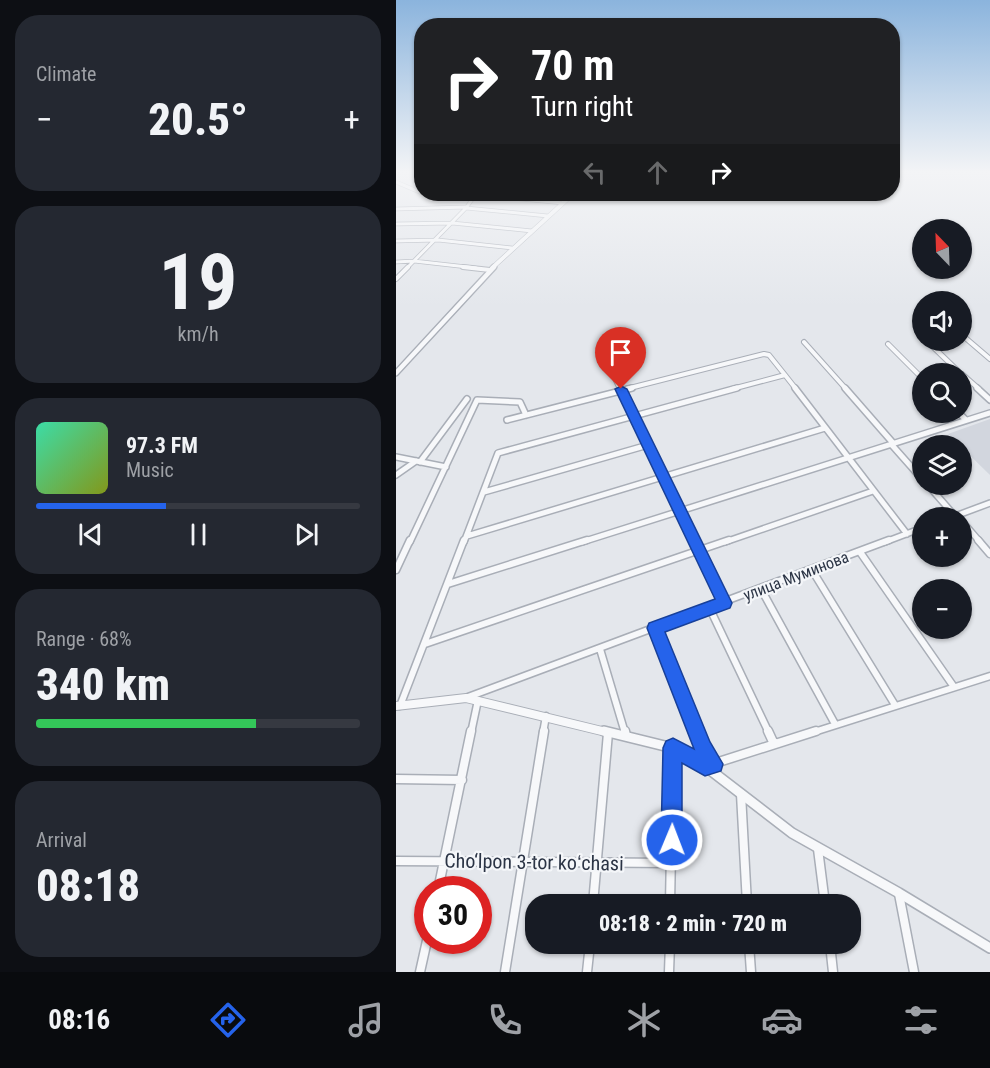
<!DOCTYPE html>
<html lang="en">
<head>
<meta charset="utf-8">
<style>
	:root { --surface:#171b24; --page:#242831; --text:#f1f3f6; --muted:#9ea1a6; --line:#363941; --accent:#2563eb }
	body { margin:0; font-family:"Roboto Condensed",sans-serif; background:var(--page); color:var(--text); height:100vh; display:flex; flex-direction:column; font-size:22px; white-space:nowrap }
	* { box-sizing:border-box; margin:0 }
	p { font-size:20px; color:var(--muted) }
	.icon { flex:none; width:33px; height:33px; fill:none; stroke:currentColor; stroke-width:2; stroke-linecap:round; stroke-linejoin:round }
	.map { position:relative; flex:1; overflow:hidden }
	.drawer { display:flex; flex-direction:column; gap:15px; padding:15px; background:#0d0f14; width:396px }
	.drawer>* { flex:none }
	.top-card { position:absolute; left:18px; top:18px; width:486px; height:183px; border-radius:24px; box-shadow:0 2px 4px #0004; background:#202124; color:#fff; overflow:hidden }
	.needle { width:39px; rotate:337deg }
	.fabs { position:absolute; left:516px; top:219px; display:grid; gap:12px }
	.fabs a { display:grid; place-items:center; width:60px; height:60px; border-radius:50%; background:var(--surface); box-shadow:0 2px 4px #0004; font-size:30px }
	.speed { position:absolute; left:18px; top:876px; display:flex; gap:12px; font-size:30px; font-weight:700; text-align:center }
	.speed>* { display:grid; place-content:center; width:78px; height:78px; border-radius:50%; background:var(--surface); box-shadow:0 2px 4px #0004; line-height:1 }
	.speed .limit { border:9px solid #d22; background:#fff; color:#111 }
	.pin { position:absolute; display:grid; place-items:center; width:51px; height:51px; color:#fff; margin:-62px -26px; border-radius:50% 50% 50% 0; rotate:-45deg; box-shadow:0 0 6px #0007 }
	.pin .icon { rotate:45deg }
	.me { position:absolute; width:66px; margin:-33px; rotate:1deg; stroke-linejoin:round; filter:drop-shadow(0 0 4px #0008) }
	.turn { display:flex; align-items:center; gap:21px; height:126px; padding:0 18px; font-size:27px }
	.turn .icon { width:78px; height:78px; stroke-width:2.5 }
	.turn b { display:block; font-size:42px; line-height:51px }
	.lanes { display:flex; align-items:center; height:57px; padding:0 18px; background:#0003; justify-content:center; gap:30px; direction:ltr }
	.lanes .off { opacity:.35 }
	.big { font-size:45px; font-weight:800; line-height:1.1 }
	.drawer .tile { flex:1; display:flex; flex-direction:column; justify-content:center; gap:9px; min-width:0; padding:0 21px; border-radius:24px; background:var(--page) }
	.drawer .dial { align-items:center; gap:0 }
	.dial b { font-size:78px; line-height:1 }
	.song { display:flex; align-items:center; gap:18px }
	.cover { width:72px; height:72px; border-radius:9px; background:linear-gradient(135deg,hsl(160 70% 55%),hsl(70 70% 35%)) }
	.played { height:6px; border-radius:3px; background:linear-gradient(90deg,var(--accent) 40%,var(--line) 40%) }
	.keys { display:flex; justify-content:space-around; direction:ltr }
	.heat { display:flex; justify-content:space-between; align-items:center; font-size:33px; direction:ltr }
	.charge { height:9px; border-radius:4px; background:linear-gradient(90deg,#34c759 68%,var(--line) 0) }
	.trip { position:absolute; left:129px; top:894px; width:336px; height:60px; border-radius:24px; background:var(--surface); box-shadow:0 2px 4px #0004; font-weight:800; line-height:60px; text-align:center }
	.menu { display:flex; height:96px; justify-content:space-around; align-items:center; background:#090b0e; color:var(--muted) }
	.menu .icon { width:42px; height:42px }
	.menu .current { color:var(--accent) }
	.menu b { font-size:27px; color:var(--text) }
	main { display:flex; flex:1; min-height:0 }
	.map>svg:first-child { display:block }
</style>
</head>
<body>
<main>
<section class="drawer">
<div class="tile"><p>Climate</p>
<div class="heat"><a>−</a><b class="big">20.5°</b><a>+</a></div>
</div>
<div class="tile dial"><b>19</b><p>km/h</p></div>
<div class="tile">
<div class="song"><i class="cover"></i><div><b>97.3 FM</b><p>Music</p></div></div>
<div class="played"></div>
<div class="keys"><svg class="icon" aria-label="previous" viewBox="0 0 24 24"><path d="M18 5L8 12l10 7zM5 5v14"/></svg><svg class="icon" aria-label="pause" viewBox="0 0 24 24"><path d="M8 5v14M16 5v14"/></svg><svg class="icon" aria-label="next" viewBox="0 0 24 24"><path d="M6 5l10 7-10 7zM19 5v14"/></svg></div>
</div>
<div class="tile"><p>Range · 68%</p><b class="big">340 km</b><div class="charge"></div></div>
<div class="tile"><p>Arrival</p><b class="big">08:18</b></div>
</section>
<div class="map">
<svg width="594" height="972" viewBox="0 0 594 972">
	<rect width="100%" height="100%" fill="#e4e7ec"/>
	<path fill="#d2d6de" d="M 594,419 L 594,475 L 552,434 Z"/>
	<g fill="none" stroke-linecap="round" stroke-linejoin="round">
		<g stroke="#a9aeb7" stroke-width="4.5">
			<path id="minor-far4" d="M 0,182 L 26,193
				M 33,194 L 77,198
				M 75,194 L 167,203
				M 70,208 L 152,216
				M 0,209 L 70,207
				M 0,224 L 56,223 L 136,231
				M 0,241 L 42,240 L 116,248
				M 0,262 L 18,261 L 80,268
				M 11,268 L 70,208 L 80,194"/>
		</g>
		<g stroke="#a9aeb7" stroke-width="6">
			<path id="minor-far3" d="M 67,267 L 94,270
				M 0,279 L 12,267
				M 566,335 L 594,359
				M 530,340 L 565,374
				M 408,342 L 450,389
				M 492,344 L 526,378
				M 214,368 L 224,389
				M 566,374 L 583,389
				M 230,389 L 368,354 L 373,355 L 389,375
				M 336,389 L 389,375 L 400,389"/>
		</g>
		<g stroke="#a9aeb7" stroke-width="8">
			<path id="minor-far2" d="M 224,388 L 298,542
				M 399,388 L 511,534
				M 449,388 L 497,443
				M 581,388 L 594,400
				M 562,412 L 570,420
				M 111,420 L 236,388
				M 495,444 L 526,479
				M 0,457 L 50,467
				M 24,462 L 71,399
				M 0,475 L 20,461
				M 531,484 L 559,516
				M 88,492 L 252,445
				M 554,518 L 594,503
				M 566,521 L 584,542
				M 71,536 L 429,428
				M 14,542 L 81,400 L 124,402 L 130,415
				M 68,542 L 102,453 L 341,388
				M 186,542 L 594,413
				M 329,542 L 477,491
				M 489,542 L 526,528"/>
		</g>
		<g stroke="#a9aeb7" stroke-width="9">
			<path id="minor-far1" d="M 298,540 L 328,603
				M 582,540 L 594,554
				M 464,552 L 558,687
				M 0,570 L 14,540
				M 416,570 L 499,705
				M 52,584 L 191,540
				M 365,589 L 439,724
				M 314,609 L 373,733
				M 259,628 L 301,733
				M 29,644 L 333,540
				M 204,649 L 229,733
				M 72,697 L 493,540
				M 4,706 L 68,540
				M 75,733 L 82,700
				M 147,733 L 150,716
				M 415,733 L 594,676"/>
		</g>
		<g stroke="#a9aeb7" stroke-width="11">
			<path id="minor" d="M 229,731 L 230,736
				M 300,731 L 307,748 L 318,764
				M 372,731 L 378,744
				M 310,766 L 420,731
				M 0,779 L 66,780
				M 345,794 L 351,904
				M 422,849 L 429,904
				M 0,861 L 275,863
				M 42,890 L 75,731
				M 503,894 L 518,972
				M 197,904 L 212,733
				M 274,904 L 277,748
				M 353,944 L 355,972
				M 434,944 L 437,972
				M 24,972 L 32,936
				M 109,972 L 148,731
				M 191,972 L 194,944
				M 273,972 L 274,944"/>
		</g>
		<g stroke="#a9aeb7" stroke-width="5">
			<path id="tertiary-far3" d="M 96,268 L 177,194"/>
		</g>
		<g stroke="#a9aeb7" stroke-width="7">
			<path id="tertiary-far2" d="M 0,373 L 98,267"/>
		</g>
		<g stroke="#a9aeb7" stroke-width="10">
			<path id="tertiary-far1" d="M 0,706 L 70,698 L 214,733"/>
		</g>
		<g stroke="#a9aeb7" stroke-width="12">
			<path id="tertiary" d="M 208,731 L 277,748 L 309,766 L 396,833 L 503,893 L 594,948"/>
		</g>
		<use href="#minor-far4" stroke="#f7f8fa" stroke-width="3"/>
		<use href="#minor-far3" stroke="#f7f8fa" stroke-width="4"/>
		<use href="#minor-far2" stroke="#f7f8fa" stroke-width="5"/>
		<use href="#minor-far1" stroke="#f7f8fa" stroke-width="6"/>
		<use href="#minor" stroke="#f7f8fa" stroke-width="8"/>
		<use href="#tertiary-far3" stroke="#f7f8fa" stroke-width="4"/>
		<use href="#tertiary-far2" stroke="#f7f8fa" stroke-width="4.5"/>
		<use href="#tertiary-far1" stroke="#f7f8fa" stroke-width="8"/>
		<use href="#tertiary" stroke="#f7f8fa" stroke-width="9"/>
	</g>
	<linearGradient id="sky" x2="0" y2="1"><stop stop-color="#8bb4dd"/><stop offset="0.56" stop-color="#f3f4f6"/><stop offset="1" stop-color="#f3f4f6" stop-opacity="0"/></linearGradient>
	<rect width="594" height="307" fill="url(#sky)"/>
	<path fill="#2563eb" stroke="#184099" stroke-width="1.5" d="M 225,386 L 231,389 L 336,603 L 334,608 L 269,632 L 314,742 L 327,764 L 325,771 L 309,776 L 286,763 L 286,840 L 283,847 L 276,850 L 268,847 L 265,840 L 267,748 L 270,741 L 277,738 L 298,749 L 251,628 L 253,623 L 319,599 L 219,389 Z"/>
	<g text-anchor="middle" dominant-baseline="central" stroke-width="4.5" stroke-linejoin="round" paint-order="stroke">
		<g font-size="16" fill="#2b3445" stroke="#f4f6f9">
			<text transform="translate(400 576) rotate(-21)">улица Муминова</text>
		</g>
		<g font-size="20" fill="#2b3445" stroke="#f4f6f9">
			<text transform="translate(138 862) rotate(1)">Cho‘lpon 3-tor koʻchasi</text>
		</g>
	</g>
</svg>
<div class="fabs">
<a><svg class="needle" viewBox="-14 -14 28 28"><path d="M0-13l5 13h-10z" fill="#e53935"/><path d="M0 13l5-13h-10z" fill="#9ea1a6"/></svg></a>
<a><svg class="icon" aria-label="sound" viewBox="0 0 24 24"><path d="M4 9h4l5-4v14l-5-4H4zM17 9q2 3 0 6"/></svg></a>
<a><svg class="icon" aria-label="search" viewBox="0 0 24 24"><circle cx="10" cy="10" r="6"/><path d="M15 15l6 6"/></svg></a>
<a><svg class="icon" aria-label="layers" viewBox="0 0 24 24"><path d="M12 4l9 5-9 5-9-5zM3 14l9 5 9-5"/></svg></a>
<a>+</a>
<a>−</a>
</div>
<div class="speed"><div class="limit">30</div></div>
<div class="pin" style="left:225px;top:389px;background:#d93025"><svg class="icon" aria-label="arrive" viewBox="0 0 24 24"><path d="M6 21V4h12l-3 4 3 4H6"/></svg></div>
<svg class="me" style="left:276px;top:840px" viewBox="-20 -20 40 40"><circle r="17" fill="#2563eb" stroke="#fff" stroke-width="3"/><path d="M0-11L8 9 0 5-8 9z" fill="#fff"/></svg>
<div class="trip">08:18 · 2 min · 720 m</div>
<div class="top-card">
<div class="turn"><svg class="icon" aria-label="right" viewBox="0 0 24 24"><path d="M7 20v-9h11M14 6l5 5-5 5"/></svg><div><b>70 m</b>Turn right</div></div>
<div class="lanes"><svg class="icon off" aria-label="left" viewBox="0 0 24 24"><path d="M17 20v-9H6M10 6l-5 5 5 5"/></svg><svg class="icon off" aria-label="ahead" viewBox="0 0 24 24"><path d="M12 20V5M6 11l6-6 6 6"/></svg><svg class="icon" aria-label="right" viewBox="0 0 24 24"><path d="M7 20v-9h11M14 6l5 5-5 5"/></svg></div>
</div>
</div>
</main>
<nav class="menu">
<b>08:16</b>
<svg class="icon current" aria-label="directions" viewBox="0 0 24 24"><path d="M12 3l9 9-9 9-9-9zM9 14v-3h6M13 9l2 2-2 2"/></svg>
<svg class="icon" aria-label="music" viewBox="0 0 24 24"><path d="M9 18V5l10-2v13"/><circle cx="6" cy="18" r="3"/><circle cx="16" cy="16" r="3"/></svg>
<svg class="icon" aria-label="phone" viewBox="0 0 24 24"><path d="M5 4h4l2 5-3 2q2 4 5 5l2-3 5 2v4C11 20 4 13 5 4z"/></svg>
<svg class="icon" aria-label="climate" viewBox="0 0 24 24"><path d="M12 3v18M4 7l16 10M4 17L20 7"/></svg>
<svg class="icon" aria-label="car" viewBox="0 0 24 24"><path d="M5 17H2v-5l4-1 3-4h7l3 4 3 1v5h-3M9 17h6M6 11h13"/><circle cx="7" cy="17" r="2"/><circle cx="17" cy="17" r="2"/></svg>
<svg class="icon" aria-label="filters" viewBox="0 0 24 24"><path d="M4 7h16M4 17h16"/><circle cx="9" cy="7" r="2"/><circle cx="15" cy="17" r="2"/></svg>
</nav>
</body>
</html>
